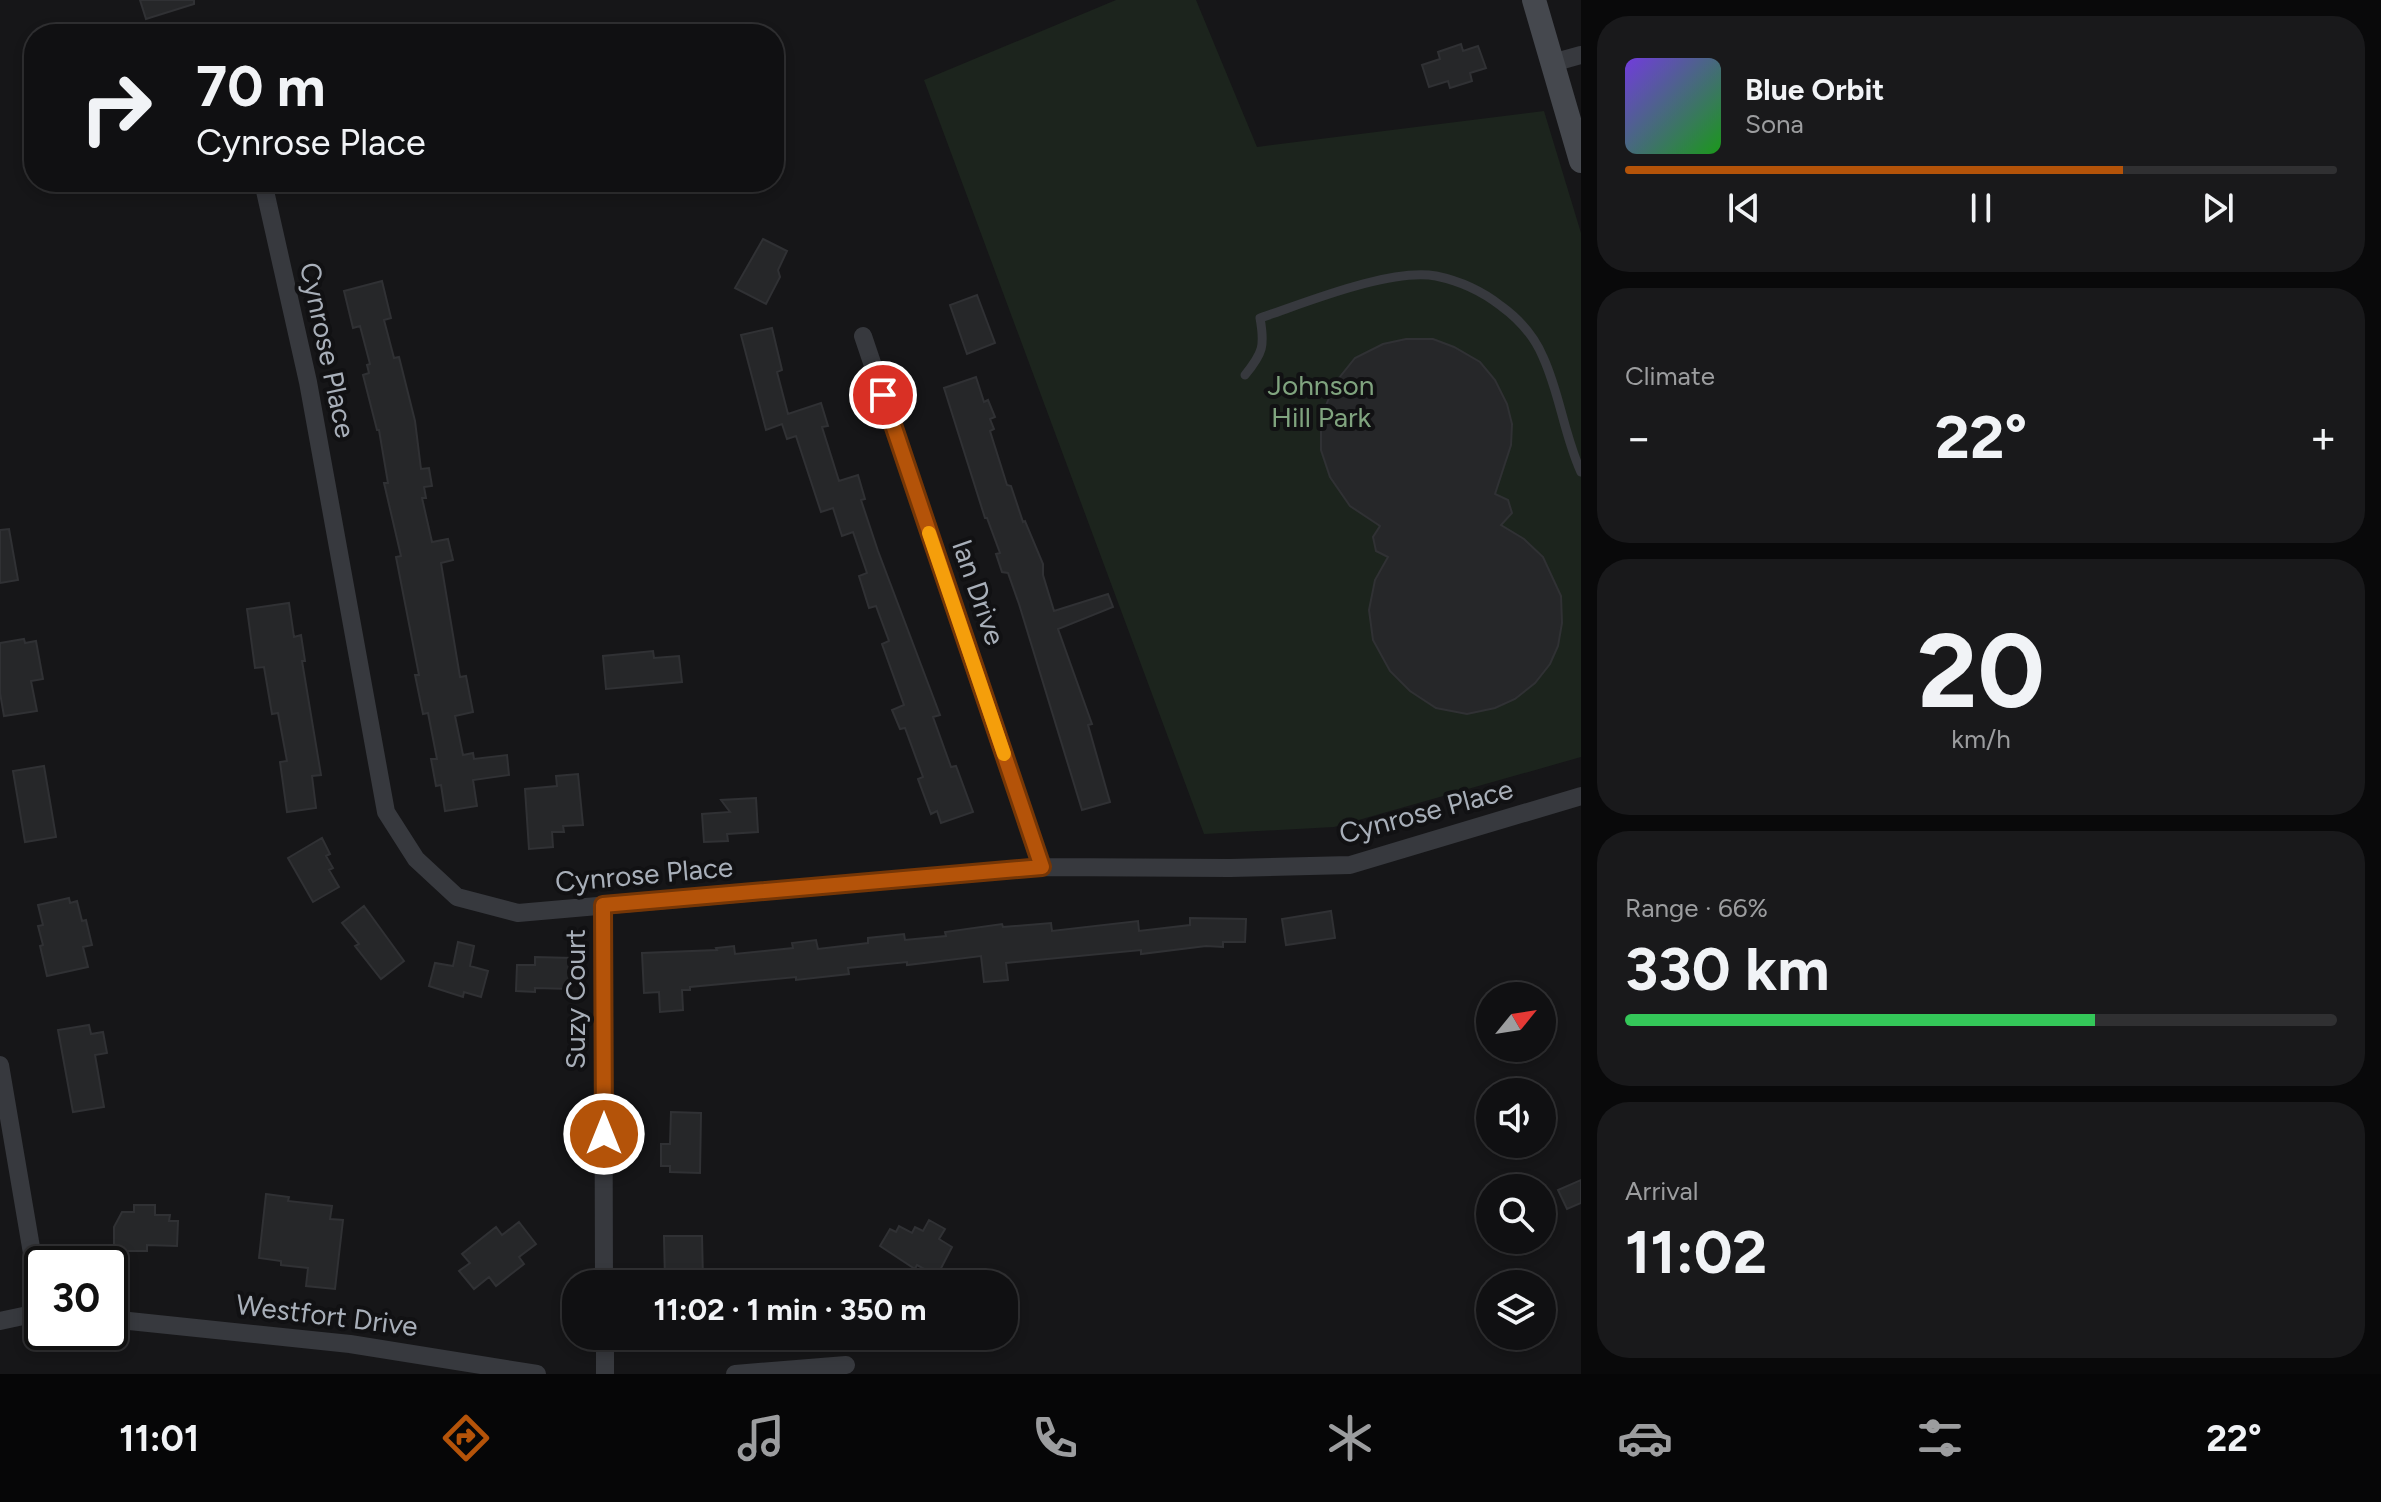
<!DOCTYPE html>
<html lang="en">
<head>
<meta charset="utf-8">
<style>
	:root { --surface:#101012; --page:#19191b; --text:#f1f3f6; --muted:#9c9d9f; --line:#303032; --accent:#b45309 }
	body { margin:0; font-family:Figtree,sans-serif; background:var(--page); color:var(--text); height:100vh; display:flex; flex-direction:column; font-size:30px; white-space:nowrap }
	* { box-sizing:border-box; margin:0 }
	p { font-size:26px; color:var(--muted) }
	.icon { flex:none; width:44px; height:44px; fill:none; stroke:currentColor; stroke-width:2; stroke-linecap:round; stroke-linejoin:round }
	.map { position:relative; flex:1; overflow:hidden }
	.panel { display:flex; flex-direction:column; gap:16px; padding:16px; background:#09090a; width:800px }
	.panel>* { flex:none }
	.top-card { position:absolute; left:24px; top:24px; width:760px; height:168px; border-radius:32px; box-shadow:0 4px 12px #0003,0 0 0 2px var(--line); background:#101012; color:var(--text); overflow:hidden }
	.needle { width:52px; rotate:60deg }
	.controls { position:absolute; left:1476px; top:982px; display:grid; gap:16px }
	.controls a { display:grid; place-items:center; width:80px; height:80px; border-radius:50%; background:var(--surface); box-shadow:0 4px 12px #0003,0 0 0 2px var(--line); font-size:40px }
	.speed { position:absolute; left:24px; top:1246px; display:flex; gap:16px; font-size:40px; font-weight:700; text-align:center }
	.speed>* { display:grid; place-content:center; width:104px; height:104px; border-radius:50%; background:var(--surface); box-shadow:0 4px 12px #0003,0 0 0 2px var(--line); line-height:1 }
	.speed .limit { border:4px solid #111; border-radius:12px; background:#fff; color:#111 }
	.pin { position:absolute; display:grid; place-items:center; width:68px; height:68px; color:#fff; margin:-34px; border:4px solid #fff; border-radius:50%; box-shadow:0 2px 8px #0007 }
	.me { position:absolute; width:88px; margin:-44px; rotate:0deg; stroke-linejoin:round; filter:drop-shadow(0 0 6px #0008) }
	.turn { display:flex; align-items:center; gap:28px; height:168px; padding:0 40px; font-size:36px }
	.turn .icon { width:104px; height:104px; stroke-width:2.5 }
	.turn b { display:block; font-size:56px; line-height:68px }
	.big { font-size:60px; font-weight:700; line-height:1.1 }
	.panel .widget { flex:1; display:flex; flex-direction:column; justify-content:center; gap:12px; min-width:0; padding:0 28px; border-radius:32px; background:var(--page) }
	.panel .dial { align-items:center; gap:0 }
	.dial b { font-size:104px; line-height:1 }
	.song { display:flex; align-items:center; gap:24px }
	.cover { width:96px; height:96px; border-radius:12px; background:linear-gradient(135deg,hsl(260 70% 55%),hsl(120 70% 35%)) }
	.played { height:8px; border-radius:4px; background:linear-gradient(90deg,var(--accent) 70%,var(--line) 70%) }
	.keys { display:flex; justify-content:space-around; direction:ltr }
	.heat { display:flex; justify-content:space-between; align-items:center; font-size:44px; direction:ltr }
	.charge { height:12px; border-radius:6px; background:linear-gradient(90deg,#34c759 66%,var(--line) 0) }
	.trip { position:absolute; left:562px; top:1270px; width:456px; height:80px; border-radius:32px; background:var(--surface); box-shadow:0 4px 12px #0003,0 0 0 2px var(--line); font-weight:700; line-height:80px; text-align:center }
	.tabs { display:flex; height:128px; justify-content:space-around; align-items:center; background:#060607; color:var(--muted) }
	.tabs .icon { width:56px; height:56px }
	.tabs .active { color:var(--accent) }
	.tabs b { font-size:36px; color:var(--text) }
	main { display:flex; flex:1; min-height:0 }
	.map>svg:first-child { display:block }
</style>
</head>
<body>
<main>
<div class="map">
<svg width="1581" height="1374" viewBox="0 0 1581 1374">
	<rect width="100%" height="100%" fill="#161618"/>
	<path fill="#1c241d" d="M 1116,0 L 1196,0 L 1257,147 L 1544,111 L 1581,233 L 1581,757 L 1334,827 L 1204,834 L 924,80 Z"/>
	<path fill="#262729" stroke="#303134" stroke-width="2" d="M 140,0 L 194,0 L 194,4 L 146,19 Z
		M 1461,44 L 1463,51 L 1478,46 L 1486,68 L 1470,73 L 1472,81 L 1450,88 L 1448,81 L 1429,87 L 1422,65 L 1440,59 L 1438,52 Z
		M 763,239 L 787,251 L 778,270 L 780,277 L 766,304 L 735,288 Z
		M 382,281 L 391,318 L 384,320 L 394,358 L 399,357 L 415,421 L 421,469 L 429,468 L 432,486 L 424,487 L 426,498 L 422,498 L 432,542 L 448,539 L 453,560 L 441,563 L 460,677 L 466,676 L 473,712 L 455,716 L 463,755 L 473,753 L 474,759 L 507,755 L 509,775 L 473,780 L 477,806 L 445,811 L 441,785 L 436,786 L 431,759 L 437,759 L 428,713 L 423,714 L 415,675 L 419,675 L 396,557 L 401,556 L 384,483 L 388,483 L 379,430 L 377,430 L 363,375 L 369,373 L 367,365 L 370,364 L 360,326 L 353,328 L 344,291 Z
		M 977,295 L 995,343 L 967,354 L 950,305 Z
		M 772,328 L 782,370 L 777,372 L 788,414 L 821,403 L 828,426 L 822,427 L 839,481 L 858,475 L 865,499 L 861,500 L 878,551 L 940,715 L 933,717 L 951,767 L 956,766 L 973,812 L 941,823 L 937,811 L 931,814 L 918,779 L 923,777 L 905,728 L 900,729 L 892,710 L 904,705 L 882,644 L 889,641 L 876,606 L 869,608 L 859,576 L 867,573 L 853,532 L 842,536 L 833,508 L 821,512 L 796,436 L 787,439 L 782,424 L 766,430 L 741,335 Z
		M 1406,339 L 1433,339 L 1454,347 L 1480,362 L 1495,380 L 1507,404 L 1512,424 L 1511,445 L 1495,494 L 1508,500 L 1512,513 L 1501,525 L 1524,539 L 1543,557 L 1561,596 L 1562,623 L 1558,646 L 1550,664 L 1535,683 L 1515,699 L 1495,708 L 1467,714 L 1436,708 L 1410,691 L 1390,671 L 1373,640 L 1369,610 L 1375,580 L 1388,557 L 1376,551 L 1373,537 L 1380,526 L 1350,506 L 1330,477 L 1321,450 L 1321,418 L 1335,383 L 1355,358 L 1383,344 Z
		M 976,377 L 984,402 L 988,400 L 995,417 L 990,419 L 994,429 L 990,431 L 1007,485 L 1011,486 L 1023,522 L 1025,521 L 1043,564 L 1043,575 L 1054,611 L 1108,594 L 1113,607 L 1058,629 L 1092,724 L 1088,725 L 1110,802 L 1082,810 L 1019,604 L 1008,573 L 1002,572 L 996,554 L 1000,553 L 987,518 L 985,518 L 944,388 Z
		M 9,529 L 18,580 L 0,583 L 0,530 Z
		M 289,603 L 294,637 L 301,635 L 305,661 L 302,661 L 321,775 L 312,776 L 316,808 L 287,812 L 280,762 L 287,761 L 278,713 L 272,714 L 264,667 L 255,668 L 247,609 Z
		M 24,639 L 25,643 L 36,641 L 43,679 L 31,681 L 37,711 L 4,716 L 0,693 L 0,643 Z
		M 653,651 L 654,658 L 679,656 L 682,682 L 606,689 L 603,656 Z
		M 44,766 L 56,837 L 25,842 L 13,771 Z
		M 578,774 L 583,825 L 563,826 L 564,832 L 552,832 L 553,847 L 529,849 L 525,789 L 557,786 L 556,776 Z
		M 756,798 L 758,832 L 727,834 L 728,841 L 704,842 L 702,814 L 730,812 L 721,800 Z
		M 322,838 L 330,854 L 326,856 L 333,868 L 329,870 L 339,887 L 313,902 L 288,858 Z
		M 69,898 L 70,903 L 77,901 L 82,921 L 86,920 L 92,945 L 83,947 L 88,967 L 47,976 L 40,946 L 43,945 L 38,926 L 43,925 L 38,905 Z
		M 364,906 L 404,961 L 381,979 L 355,946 L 359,944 L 342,923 Z
		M 1331,911 L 1335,938 L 1286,945 L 1282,919 Z
		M 1190,918 L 1246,919 L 1245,942 L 1223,942 L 1223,947 L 1206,946 L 1141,954 L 1141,950 L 1006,963 L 1008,980 L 984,982 L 981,956 L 907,965 L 907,962 L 848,968 L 849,974 L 796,980 L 796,977 L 690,987 L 690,990 L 682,990 L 683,1010 L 660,1012 L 659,992 L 644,993 L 642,953 L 717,950 L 716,948 L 734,946 L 735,954 L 793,948 L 792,943 L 816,940 L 818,949 L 868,943 L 868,938 L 904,934 L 905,940 L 946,936 L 945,932 L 1002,924 L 1003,927 L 1051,923 L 1052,931 L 1138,921 L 1139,931 L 1190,925 Z
		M 458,942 L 474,946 L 470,966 L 488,971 L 481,997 L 464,992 L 463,997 L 429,986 L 435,963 L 453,966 Z
		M 535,957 L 572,958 L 571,989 L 535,988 L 535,992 L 516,991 L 517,965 L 535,965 Z
		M 89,1025 L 91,1034 L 103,1032 L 107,1053 L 95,1055 L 104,1107 L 73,1112 L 58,1030 Z
		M 671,1112 L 701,1113 L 700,1173 L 670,1172 L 670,1166 L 661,1166 L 661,1144 L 670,1144 Z
		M 1581,1180 L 1581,1203 L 1567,1209 L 1558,1190 Z
		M 266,1194 L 289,1197 L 288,1201 L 332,1206 L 330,1219 L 343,1220 L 335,1289 L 306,1286 L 308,1268 L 281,1265 L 281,1261 L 259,1258 Z
		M 134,1205 L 155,1205 L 155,1215 L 170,1215 L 169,1221 L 178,1221 L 177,1246 L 147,1245 L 147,1251 L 114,1251 L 114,1227 L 122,1212 L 134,1212 Z
		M 929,1220 L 945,1229 L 939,1239 L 952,1247 L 937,1276 L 917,1265 L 915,1269 L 880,1246 L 890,1229 L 896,1232 L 899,1226 L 912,1233 L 915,1227 L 923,1231 Z
		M 519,1222 L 536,1244 L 519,1257 L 524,1264 L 496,1286 L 489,1277 L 474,1289 L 459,1271 L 470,1263 L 462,1254 L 496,1227 L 502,1235 Z
		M 664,1236 L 702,1236 L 703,1280 L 698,1280 L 698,1284 L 678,1284 L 678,1280 L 665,1280 Z"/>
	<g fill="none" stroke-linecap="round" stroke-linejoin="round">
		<path stroke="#37393e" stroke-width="9" d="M 1245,375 C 1263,353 1265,346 1260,318 C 1305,303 1389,268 1436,276 C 1460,281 1482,291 1501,306 C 1519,319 1534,336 1543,357 C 1560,394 1564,435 1581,472"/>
		<path stroke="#37393e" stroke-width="18" d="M 1552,63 L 1581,55
			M 263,182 L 308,382 L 386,812 L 416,859 L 457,897 L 518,913 L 1042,867 L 1230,868 L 1350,865 L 1581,796
			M 863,336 L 1042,867
			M 603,905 L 604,1284
			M 0,1065 L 42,1312
			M 110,1319 L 350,1344 L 537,1374
			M 0,1321 L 42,1312
			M 605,1336 L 605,1374
			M 735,1374 L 846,1365"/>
		<path stroke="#45484e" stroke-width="24" d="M 1534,0 L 1581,161"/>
	</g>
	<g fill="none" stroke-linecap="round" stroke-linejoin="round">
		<g stroke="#753606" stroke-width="20">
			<path id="route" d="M 604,1134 L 603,905 L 1042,867 L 883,395"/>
		</g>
		<use href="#route" stroke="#b45309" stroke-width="14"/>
		<path stroke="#f59e0b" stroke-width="14" d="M 929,533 L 1004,754"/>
	</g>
	<g text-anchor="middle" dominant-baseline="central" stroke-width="8" stroke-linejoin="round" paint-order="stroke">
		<g font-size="28" fill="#a8afb9" stroke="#111113">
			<text transform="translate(328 350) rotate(78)">Cynrose Place</text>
			<text transform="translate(979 592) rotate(71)">Ian Drive</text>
			<text transform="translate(1426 811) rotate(-15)">Cynrose Place</text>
			<text transform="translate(644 874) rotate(-5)">Cynrose Place</text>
			<text transform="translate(575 999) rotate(-90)">Suzy Court</text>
			<text transform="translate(327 1315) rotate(7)">Westfort Drive</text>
		</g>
		<g font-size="28" fill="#80a47f" stroke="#111113">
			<text x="1321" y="385">Johnson<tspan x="1321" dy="32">Hill Park</tspan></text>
		</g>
	</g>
</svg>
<div class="controls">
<a><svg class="needle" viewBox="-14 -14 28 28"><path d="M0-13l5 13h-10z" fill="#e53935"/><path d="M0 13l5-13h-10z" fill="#9c9d9f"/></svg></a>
<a><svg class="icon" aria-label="sound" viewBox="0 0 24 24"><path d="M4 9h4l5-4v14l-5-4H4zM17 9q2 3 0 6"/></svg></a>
<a><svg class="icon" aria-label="search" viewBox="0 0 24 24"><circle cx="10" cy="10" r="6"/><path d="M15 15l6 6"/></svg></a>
<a><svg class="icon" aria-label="layers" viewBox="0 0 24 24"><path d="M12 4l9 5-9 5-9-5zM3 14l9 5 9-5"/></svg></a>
</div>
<div class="speed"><div class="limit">30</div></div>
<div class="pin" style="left:883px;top:395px;background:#d93025"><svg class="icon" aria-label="arrive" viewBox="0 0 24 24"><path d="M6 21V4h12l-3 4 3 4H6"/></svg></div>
<svg class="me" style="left:604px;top:1134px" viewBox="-20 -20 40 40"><circle r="17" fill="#b45309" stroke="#fff" stroke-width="3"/><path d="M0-11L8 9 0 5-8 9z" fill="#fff"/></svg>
<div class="trip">11:02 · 1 min · 350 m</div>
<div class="top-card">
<div class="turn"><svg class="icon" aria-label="right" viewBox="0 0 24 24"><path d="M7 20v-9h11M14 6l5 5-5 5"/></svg><div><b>70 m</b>Cynrose Place</div></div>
</div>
</div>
<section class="panel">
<div class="widget">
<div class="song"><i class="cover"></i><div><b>Blue Orbit</b><p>Sona</p></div></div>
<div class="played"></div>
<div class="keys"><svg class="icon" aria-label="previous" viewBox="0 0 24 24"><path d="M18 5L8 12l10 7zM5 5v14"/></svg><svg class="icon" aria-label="pause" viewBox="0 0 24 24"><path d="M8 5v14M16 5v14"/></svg><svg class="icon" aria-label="next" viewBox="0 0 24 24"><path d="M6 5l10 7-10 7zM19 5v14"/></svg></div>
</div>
<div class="widget"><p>Climate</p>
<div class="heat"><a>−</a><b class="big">22°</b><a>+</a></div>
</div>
<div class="widget dial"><b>20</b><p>km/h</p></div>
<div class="widget"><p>Range · 66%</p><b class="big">330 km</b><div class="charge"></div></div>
<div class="widget"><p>Arrival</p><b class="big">11:02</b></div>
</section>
</main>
<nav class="tabs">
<b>11:01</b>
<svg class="icon active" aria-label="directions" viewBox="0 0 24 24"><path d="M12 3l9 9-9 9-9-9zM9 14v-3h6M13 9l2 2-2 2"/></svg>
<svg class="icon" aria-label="music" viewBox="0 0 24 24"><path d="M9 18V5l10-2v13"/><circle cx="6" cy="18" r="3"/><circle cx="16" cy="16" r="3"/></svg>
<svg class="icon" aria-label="phone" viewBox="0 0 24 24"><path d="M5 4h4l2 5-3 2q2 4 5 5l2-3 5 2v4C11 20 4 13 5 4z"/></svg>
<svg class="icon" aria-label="climate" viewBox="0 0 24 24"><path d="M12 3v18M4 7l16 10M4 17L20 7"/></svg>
<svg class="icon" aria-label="car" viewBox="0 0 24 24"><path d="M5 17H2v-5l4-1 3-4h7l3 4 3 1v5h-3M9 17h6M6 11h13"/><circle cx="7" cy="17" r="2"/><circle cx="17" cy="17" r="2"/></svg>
<svg class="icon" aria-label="filters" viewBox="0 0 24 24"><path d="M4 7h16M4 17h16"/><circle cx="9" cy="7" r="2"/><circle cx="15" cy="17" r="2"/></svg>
<b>22°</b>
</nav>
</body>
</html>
